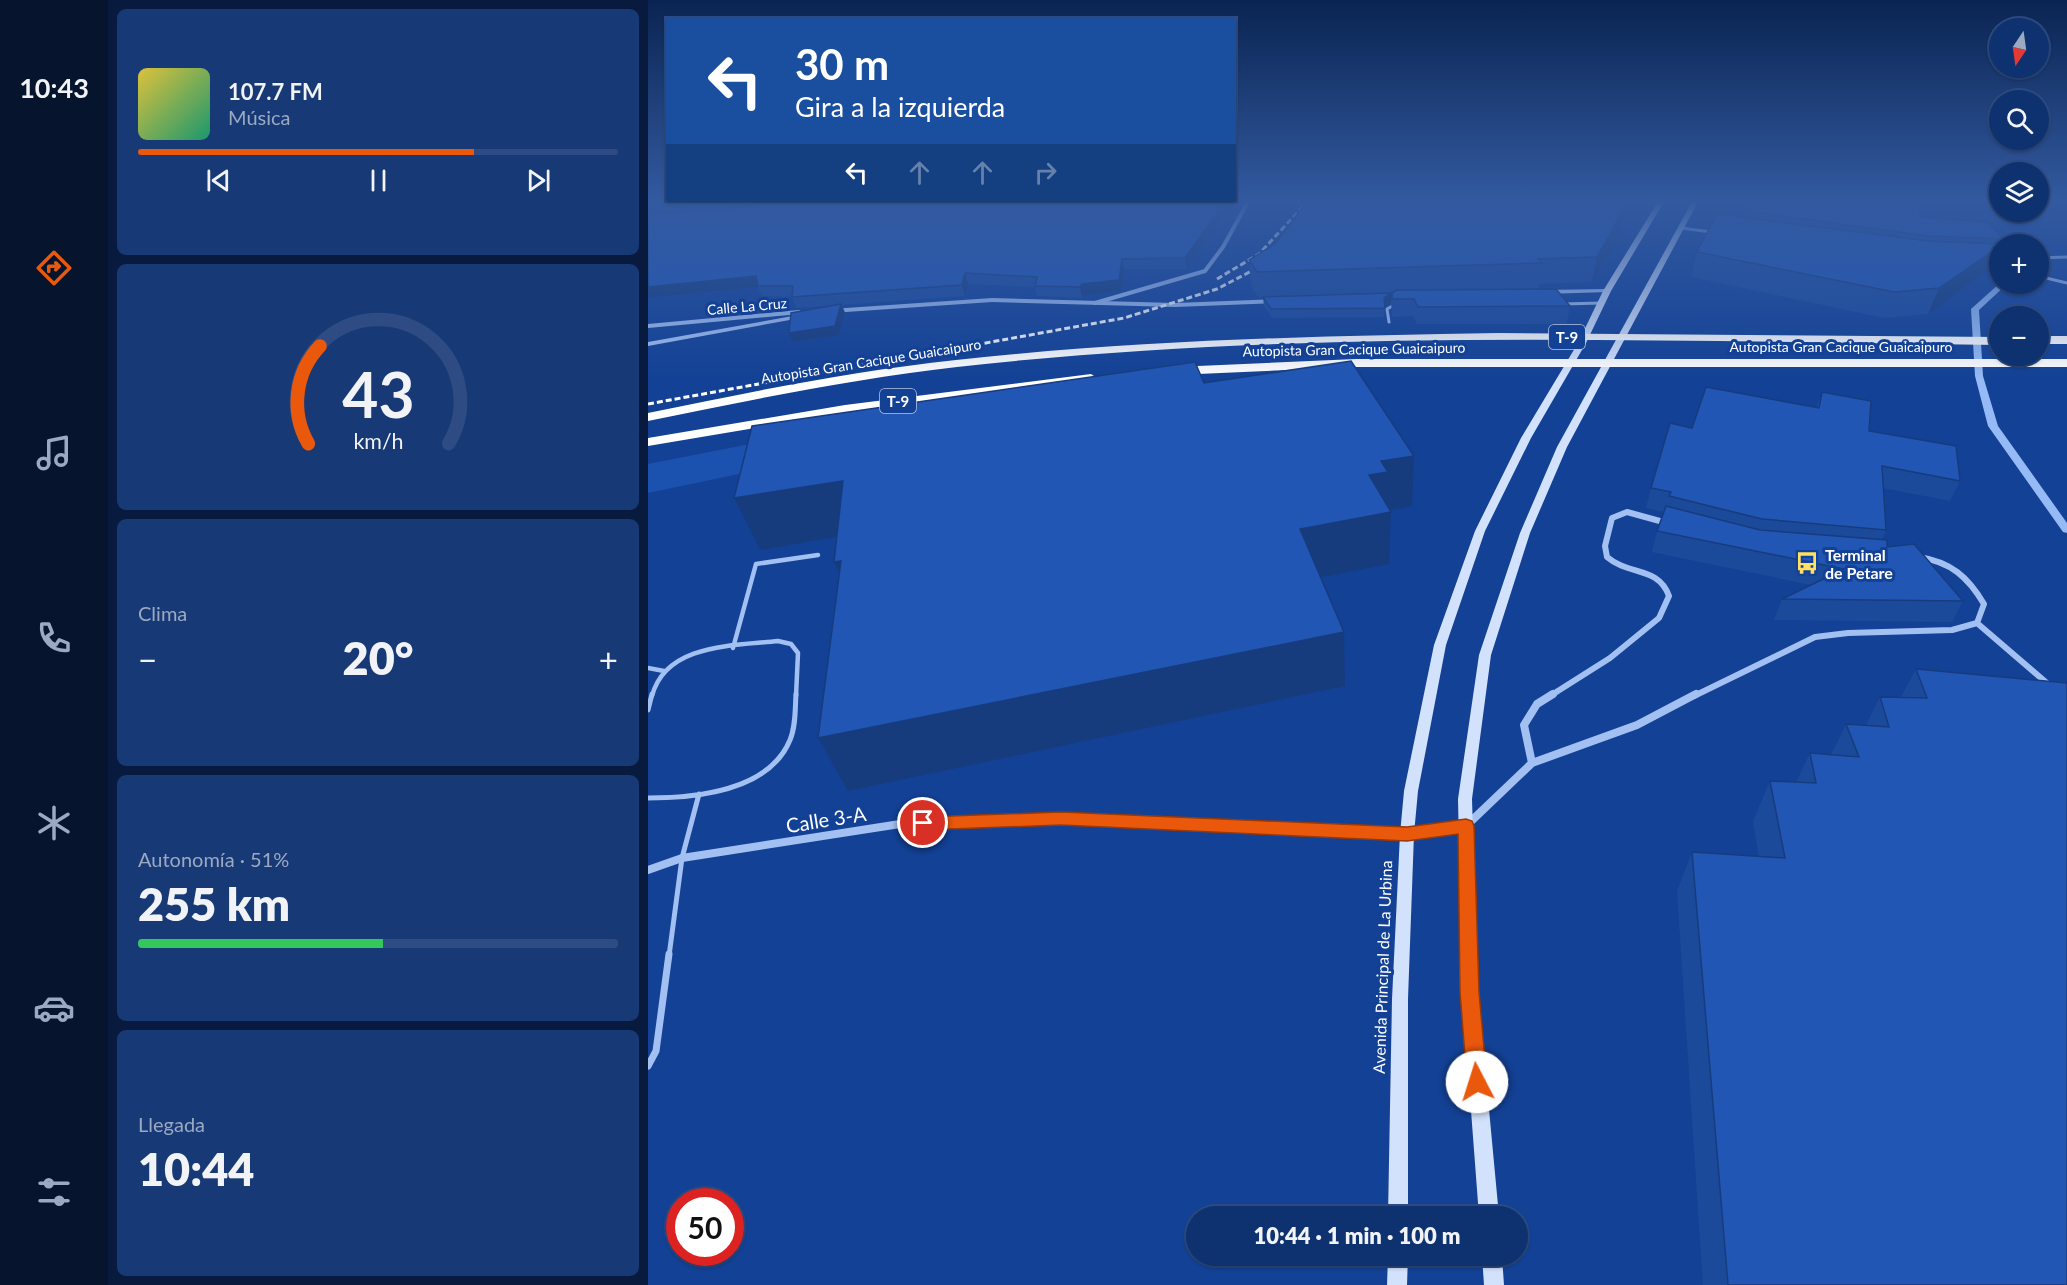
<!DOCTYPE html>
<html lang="es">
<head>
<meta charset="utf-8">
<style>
	:root { --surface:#0e3170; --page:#173975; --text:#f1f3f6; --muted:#9ba9c3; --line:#2e4c83; --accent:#ea580c }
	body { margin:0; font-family:Lato,sans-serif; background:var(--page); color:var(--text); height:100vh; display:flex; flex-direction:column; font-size:22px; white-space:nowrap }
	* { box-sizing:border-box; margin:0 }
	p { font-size:20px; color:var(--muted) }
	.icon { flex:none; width:33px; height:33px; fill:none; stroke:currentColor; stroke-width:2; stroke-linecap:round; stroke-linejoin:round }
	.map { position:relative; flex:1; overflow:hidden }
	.drawer { display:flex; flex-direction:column; gap:9px; padding:9px; background:#081b3e; width:540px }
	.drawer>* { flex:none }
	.hud { position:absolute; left:18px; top:18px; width:570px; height:183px; border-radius:0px; box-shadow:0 2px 4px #0004,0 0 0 2px var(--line); background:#1a4fa0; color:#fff; overflow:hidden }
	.needle { width:39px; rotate:193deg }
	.buttons { position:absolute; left:1341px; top:18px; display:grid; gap:12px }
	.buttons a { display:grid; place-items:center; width:60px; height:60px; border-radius:50%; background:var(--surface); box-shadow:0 2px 4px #0004,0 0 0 2px var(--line); font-size:30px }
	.speed { position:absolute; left:18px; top:1188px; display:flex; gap:12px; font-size:30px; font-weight:700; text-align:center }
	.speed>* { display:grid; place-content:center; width:78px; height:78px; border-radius:50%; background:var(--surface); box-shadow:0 2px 4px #0004,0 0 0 2px var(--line); line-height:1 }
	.speed .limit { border:9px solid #d22; background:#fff; color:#111 }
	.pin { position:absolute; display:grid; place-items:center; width:51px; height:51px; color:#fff; margin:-26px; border:3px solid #fff; border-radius:50%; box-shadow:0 2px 6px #0007 }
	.me { position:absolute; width:66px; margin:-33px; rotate:355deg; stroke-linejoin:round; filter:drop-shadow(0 0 4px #0008) }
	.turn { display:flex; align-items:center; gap:21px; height:126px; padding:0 30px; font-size:27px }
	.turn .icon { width:78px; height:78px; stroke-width:2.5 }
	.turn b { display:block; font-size:42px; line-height:51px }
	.lanes { display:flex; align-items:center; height:57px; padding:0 30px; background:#0003; justify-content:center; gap:30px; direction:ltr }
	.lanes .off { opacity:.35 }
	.big { font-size:45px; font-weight:800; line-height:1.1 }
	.drawer .tile { flex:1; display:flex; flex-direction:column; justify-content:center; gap:9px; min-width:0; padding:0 21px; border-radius:9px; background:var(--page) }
	.drawer .dial { align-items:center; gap:0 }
	.dial svg { height:156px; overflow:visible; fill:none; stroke:var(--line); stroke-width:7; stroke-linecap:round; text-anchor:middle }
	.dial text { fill:var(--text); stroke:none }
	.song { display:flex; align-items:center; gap:18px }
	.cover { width:72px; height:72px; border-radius:9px; background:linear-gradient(135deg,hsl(50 70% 55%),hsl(160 70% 35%)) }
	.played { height:6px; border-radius:3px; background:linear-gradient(90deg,var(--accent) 70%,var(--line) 70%) }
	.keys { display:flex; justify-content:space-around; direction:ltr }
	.heat { display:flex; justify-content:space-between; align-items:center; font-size:33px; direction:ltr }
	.charge { height:9px; border-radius:4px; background:linear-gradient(90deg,#34c759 51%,var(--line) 0) }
	.trip { position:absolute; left:538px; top:1206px; width:342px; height:60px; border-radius:30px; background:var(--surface); box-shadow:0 2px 4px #0004,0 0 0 2px var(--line); font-weight:800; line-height:60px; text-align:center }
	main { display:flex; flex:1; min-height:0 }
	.dock { display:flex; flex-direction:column; width:108px; justify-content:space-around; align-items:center; background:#06142d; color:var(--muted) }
	.dock .icon { width:42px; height:42px }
	.dock .active { color:var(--accent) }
	.dock b { font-size:27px; color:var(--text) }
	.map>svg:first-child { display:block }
</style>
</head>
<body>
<main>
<nav class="dock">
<b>10:43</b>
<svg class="icon active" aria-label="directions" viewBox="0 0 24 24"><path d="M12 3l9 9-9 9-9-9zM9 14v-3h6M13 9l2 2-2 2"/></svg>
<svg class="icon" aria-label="music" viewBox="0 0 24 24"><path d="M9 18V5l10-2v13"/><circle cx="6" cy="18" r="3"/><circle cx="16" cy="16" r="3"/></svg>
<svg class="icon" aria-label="phone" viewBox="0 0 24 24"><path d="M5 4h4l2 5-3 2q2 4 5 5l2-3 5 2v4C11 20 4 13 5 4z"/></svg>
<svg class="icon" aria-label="climate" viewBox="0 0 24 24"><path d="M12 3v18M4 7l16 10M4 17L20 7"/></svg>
<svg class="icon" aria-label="car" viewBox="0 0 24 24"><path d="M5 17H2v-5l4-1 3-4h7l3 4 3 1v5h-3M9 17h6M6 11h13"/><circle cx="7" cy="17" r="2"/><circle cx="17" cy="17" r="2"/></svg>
<svg class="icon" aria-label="filters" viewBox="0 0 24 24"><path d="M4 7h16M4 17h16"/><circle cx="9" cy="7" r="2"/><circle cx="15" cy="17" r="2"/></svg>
</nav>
<section class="drawer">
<div class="tile">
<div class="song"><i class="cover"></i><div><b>107.7 FM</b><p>Música</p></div></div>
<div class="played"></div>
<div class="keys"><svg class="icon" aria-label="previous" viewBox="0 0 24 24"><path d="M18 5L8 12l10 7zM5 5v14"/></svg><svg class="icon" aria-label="pause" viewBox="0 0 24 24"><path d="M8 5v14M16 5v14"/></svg><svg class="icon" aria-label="next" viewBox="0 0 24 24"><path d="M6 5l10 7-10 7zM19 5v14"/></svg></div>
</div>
<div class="tile dial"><svg viewBox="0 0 100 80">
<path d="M14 69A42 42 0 1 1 86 69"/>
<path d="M14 69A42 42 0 0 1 20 19" stroke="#ea580c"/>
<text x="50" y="56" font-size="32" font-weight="700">43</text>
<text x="50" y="72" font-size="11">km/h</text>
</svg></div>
<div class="tile"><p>Clima</p>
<div class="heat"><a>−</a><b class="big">20°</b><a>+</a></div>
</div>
<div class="tile"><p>Autonomía · 51%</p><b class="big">255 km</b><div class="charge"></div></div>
<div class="tile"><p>Llegada</p><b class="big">10:44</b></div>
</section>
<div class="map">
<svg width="1419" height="1285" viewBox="0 0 1419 1285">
	<rect width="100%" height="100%" fill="#134195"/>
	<path fill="#1b51af" d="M 183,428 L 173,457 L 0,493 L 0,464 Z"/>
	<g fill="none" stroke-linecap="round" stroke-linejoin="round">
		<path fill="#95baf5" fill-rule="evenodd" d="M 1352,283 L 1359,284 L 1331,310 L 1335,376 L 1350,426 L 1419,523 L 1419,533 L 1415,532 L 1340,426 L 1327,376 L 1323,309 Z"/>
		<path stroke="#a3c0f2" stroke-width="3" d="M 1033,228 L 1063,232
			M 1390,258 L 1419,257
			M 1340,264 L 1352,265
			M 1390,276 L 1419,283
			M 915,304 L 953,303
			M 741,322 L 739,309 L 748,304"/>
		<path stroke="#a3c0f2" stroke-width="4.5" d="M 85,648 L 108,564 L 170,555
			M 0,668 L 16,671
			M 4,696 C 18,643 87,646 130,641 L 143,644 L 150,653 L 148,696"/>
		<path stroke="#a3c0f2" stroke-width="5" d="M 0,710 L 4,694
			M 0,798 C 47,798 121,791 142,740 C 148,726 147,709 148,694
			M 21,956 L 34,858 L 51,794"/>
		<path stroke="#a3c0f2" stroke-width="7" d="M 0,1066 L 8,1051 L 21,954"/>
		<path stroke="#a3c0f2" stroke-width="4" d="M 447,303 L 557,271 L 575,247 L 601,200
			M 0,326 L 151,312"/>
		<path stroke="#a3c0f2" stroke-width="6" d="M 1329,623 L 1400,684
			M 902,696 L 962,658 L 1011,618 L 1021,596 C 1010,566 981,576 959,557 L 957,546 L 964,518 L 979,512 L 1019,523
			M 1046,696 L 1167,637 L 1200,633 L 1304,630 L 1329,623 L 1336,604 C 1320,577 1303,562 1271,557"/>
		<path stroke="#a3c0f2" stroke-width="8" d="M 884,763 L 876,725 L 889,704 L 905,694
			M 0,870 L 34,858 L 252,824 L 413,819 L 759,834 L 818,826 L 884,763 L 989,725 L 1048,694"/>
		<path fill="#a3c0f2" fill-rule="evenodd" d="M 959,289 L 962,291 L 961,292 L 896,294 L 893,292 L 896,290 Z
			M 344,298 L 527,303 L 629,299 L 632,301 L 629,303 L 527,307 L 344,302 L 183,313 L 180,311 L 183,309 Z
			M 156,314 L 158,315 L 158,317 L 0,346 L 0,342 Z"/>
		<path fill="#d2e1fc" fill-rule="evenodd" d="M 1011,200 L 1017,200 L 963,291 L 938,343 L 883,438 L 837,531 L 798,645 L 770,791 L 766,834 L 760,999 L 760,1216 L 740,1216 L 744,999 L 752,834 L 756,791 L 786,645 L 827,531 L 873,438 L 930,343 L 955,291 Z
			M 1045,200 L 1051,200 L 919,447 L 882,533 L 843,655 L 824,799 L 830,992 L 851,1216 L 831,1216 L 814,992 L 810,799 L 831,655 L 872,533 L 909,447 Z
			M 740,1256 L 760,1256 L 759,1285 L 739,1285 Z
			M 834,1256 L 854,1256 L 856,1285 L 836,1285 Z"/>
		<path fill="#fff" fill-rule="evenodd" d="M 850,333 L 1352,337 L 1352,345 C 1004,341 655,328 309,367 C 205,379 102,400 0,421 L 0,413 C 102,392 204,371 308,360 C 488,340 669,336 850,333 Z
			M 1390,336 L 1419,336 L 1419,344 L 1390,344 Z
			M 708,359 L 1419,359 L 1419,367 L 708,367 L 527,375 L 521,371 L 527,367 Z
			M 443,374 L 449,378 L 448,381 L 197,413 L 0,446 L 0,438 L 197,405 Z"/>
		<path stroke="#fff" stroke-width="3" stroke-dasharray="6 3" stroke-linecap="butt" d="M 569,279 L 611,254 L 661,200
			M 0,404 L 476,318 L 569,289 L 615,265"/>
	</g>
	<path fill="#1c4a9b" d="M 0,200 L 585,200 L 539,269 L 476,269 L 473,291 L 436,295 L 434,298 L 389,296 L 387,287 L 320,284 L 317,296 L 194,305 L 197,313 L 191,335 L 145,342 L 141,333 L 182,306 L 148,308 L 144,297 L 114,296 L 110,287 L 0,298 Z
		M 660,200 L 985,200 L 961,254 L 944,282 L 891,284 L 891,289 L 869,290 L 922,306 L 919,324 L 769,324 L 765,316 L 744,317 L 743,302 L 737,306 L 736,317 L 624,318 L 616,306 L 615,298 L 611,298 L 603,286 L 601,260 L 628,243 Z
		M 1096,200 L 1267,200 L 1274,217 L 1355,239 L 1353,244 L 1352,244 L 1352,249 L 1343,268 L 1280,314 L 1236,318 L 1043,277 L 1049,252 L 1097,218 Z
		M 1174,392 L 1221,431 L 1312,481 L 1302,501 L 1235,488 L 1238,530 L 1234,540 L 1239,547 L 1315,601 L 1304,622 L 1126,620 L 1134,599 L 1163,585 L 1004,552 L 1009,531 L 1016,512 L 998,508 L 1003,488 L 1044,428 L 1168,408 Z
		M 1268,669 L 1419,683 L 1419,1285 L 1055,1285 L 1029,891 L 1044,852 L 1111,857 L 1105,821 L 1122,781 L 1148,782 L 1162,753 L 1183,755 L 1198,724 L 1218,725 L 1232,697 L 1253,697 Z"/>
	<path fill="#173c7e" d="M 89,200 L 143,200 L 84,212 L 79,202 Z
		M 578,200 L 585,200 L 539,269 L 537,258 Z
		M 978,200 L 985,200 L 961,254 L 944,282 L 949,257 Z
		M 1352,246 L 1352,249 L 1343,268 L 1280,314 L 1291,288 Z
		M 474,259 L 476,269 L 473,291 L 436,295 L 434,298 L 432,287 L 434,284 Z
		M 317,273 L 320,284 L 317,296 L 314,285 Z
		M 108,276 L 110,287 L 0,298 L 0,287 Z
		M 744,293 L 743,302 L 736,307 L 736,298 Z
		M 193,304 L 197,313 L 191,335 L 145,342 L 141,333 Z
		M 766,456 L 764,506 L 739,511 L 743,512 L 741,564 L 654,581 L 652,529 L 721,475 L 733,461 Z
		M 195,481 L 216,532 L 112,550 L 86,498 Z
		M 193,561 L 210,614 L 186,562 Z
		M 696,632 L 697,686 L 200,791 L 170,738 Z"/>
	<path fill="#2156b4" stroke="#173c7e" stroke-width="1.5" d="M 0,200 L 89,200 L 79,202 L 0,205 Z
		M 133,200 L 578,200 L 537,258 L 474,259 L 471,280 L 434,284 L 432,287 L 387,286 L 389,277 L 317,273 L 314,285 L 144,297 L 145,286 L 110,286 L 108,276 L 0,287 L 0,213 L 80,210 Z
		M 660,200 L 978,200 L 965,229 L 949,257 L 890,259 L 894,263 L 609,272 L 601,260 L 628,243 Z
		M 1103,200 L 1267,200 L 1274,217 L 1340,222 L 1355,239 L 1280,236 L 1104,212 Z
		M 1069,214 L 1280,241 L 1354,244 L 1352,244 L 1352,246 L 1291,288 L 1246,292 L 1049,252 Z
		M 908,289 L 922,306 L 770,307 L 766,299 L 744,299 L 744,293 L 749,290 Z
		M 744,293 L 736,298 L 737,308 L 623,309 L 615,297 Z
		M 193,304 L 187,326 L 141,333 L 143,313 Z
		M 703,361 L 766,456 L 733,461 L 740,472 L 721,475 L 743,512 L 652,529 L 696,632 L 170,738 L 193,561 L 186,562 L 195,481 L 86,498 L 104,426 L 547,362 L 556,383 Z
		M 1058,387 L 1171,408 L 1174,392 L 1223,401 L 1221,431 L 1308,446 L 1312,481 L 1234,466 L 1238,530 L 1114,519 L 1021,496 L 1023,492 L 1003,488 L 1022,423 L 1044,428 Z
		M 1018,506 L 1112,530 L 1239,540 L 1239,547 L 1266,544 L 1315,601 L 1134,599 L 1196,569 L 1009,531 Z
		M 1268,669 L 1419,683 L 1419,1285 L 1080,1285 L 1044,852 L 1137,858 L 1122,781 L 1168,783 L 1162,753 L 1211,757 L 1198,724 L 1241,727 L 1232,697 L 1279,698 Z"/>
	<linearGradient id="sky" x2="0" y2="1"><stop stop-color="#0a2452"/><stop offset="0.53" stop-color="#335aa0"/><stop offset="1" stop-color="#335aa0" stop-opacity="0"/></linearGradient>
	<rect width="1419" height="380" fill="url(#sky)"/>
	<path fill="#ea580c" stroke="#983908" stroke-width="1.5" d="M 413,812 L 759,827 L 818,819 L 824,821 L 826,826 L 831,992 L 839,1082 L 836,1089 L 829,1092 L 822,1089 L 819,1082 L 812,992 L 810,834 L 759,841 L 413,825 L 275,830 L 270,828 L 267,823 L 270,818 L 275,817 Z"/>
	<defs>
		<g id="bus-bare" transform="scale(1.8)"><path d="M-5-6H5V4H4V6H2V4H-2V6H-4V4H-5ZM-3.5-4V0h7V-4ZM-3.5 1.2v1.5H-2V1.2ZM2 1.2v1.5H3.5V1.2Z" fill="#ffdf64" stroke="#134195" stroke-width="2.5" paint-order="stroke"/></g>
	</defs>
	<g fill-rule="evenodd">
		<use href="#bus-bare" x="1159" y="563"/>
	</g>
	<g text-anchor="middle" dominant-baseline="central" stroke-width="6" stroke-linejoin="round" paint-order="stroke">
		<g font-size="14" fill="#fff" stroke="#134195">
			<text transform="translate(99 306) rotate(-5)">Calle La Cruz</text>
			<text x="1193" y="346">Autopista Gran Cacique Guaicaipuro</text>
			<text transform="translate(706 349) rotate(-1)">Autopista Gran Cacique Guaicaipuro</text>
			<text transform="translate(223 361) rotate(-9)">Autopista Gran Cacique Guaicaipuro</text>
		</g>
		<g fill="#134195" stroke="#b8c6df" stroke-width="1.5">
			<rect x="901" y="325" width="36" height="24" rx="4.5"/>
			<rect x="232" y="389" width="36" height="24" rx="4.5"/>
		</g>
		<g font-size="15" font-weight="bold" fill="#fff">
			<text x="919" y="337">T-9</text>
			<text x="250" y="401">T-9</text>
		</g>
		<g font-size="16" font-weight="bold" fill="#fff" stroke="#134195" text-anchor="start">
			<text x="1177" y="554">Terminal<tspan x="1177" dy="18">de Petare</tspan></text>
		</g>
		<g font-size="16" fill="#fff" stroke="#134195">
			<text transform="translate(734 967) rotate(-88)">Avenida Principal de La Urbina</text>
		</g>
		<g font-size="20" fill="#fff" stroke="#134195">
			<text transform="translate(178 819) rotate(-9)">Calle 3-A</text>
		</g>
	</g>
</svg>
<div class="buttons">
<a><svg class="needle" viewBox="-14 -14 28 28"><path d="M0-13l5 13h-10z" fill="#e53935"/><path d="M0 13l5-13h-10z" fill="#9ba9c3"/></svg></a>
<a><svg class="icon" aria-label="search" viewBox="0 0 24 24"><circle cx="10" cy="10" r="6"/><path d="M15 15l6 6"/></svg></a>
<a><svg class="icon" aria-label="layers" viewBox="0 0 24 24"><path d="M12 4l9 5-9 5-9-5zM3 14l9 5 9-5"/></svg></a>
<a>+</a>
<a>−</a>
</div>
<div class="speed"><div class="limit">50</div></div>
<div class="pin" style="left:275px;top:823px;background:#d93025"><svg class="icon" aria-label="arrive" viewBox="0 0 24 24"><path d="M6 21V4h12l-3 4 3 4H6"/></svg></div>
<svg class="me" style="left:829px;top:1082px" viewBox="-20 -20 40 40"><circle r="19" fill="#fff"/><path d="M0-13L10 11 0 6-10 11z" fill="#ea580c"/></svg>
<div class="trip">10:44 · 1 min · 100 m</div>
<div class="hud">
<div class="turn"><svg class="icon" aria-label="left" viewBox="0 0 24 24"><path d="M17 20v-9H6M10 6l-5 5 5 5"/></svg><div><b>30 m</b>Gira a la izquierda</div></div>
<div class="lanes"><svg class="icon" aria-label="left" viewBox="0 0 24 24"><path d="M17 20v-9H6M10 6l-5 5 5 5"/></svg><svg class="icon off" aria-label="ahead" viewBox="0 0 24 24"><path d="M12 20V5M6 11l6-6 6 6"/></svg><svg class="icon off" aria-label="ahead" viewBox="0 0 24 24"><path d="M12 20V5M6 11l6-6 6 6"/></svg><svg class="icon off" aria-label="right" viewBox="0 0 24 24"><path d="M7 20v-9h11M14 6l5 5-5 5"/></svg></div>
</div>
</div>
</main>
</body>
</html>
